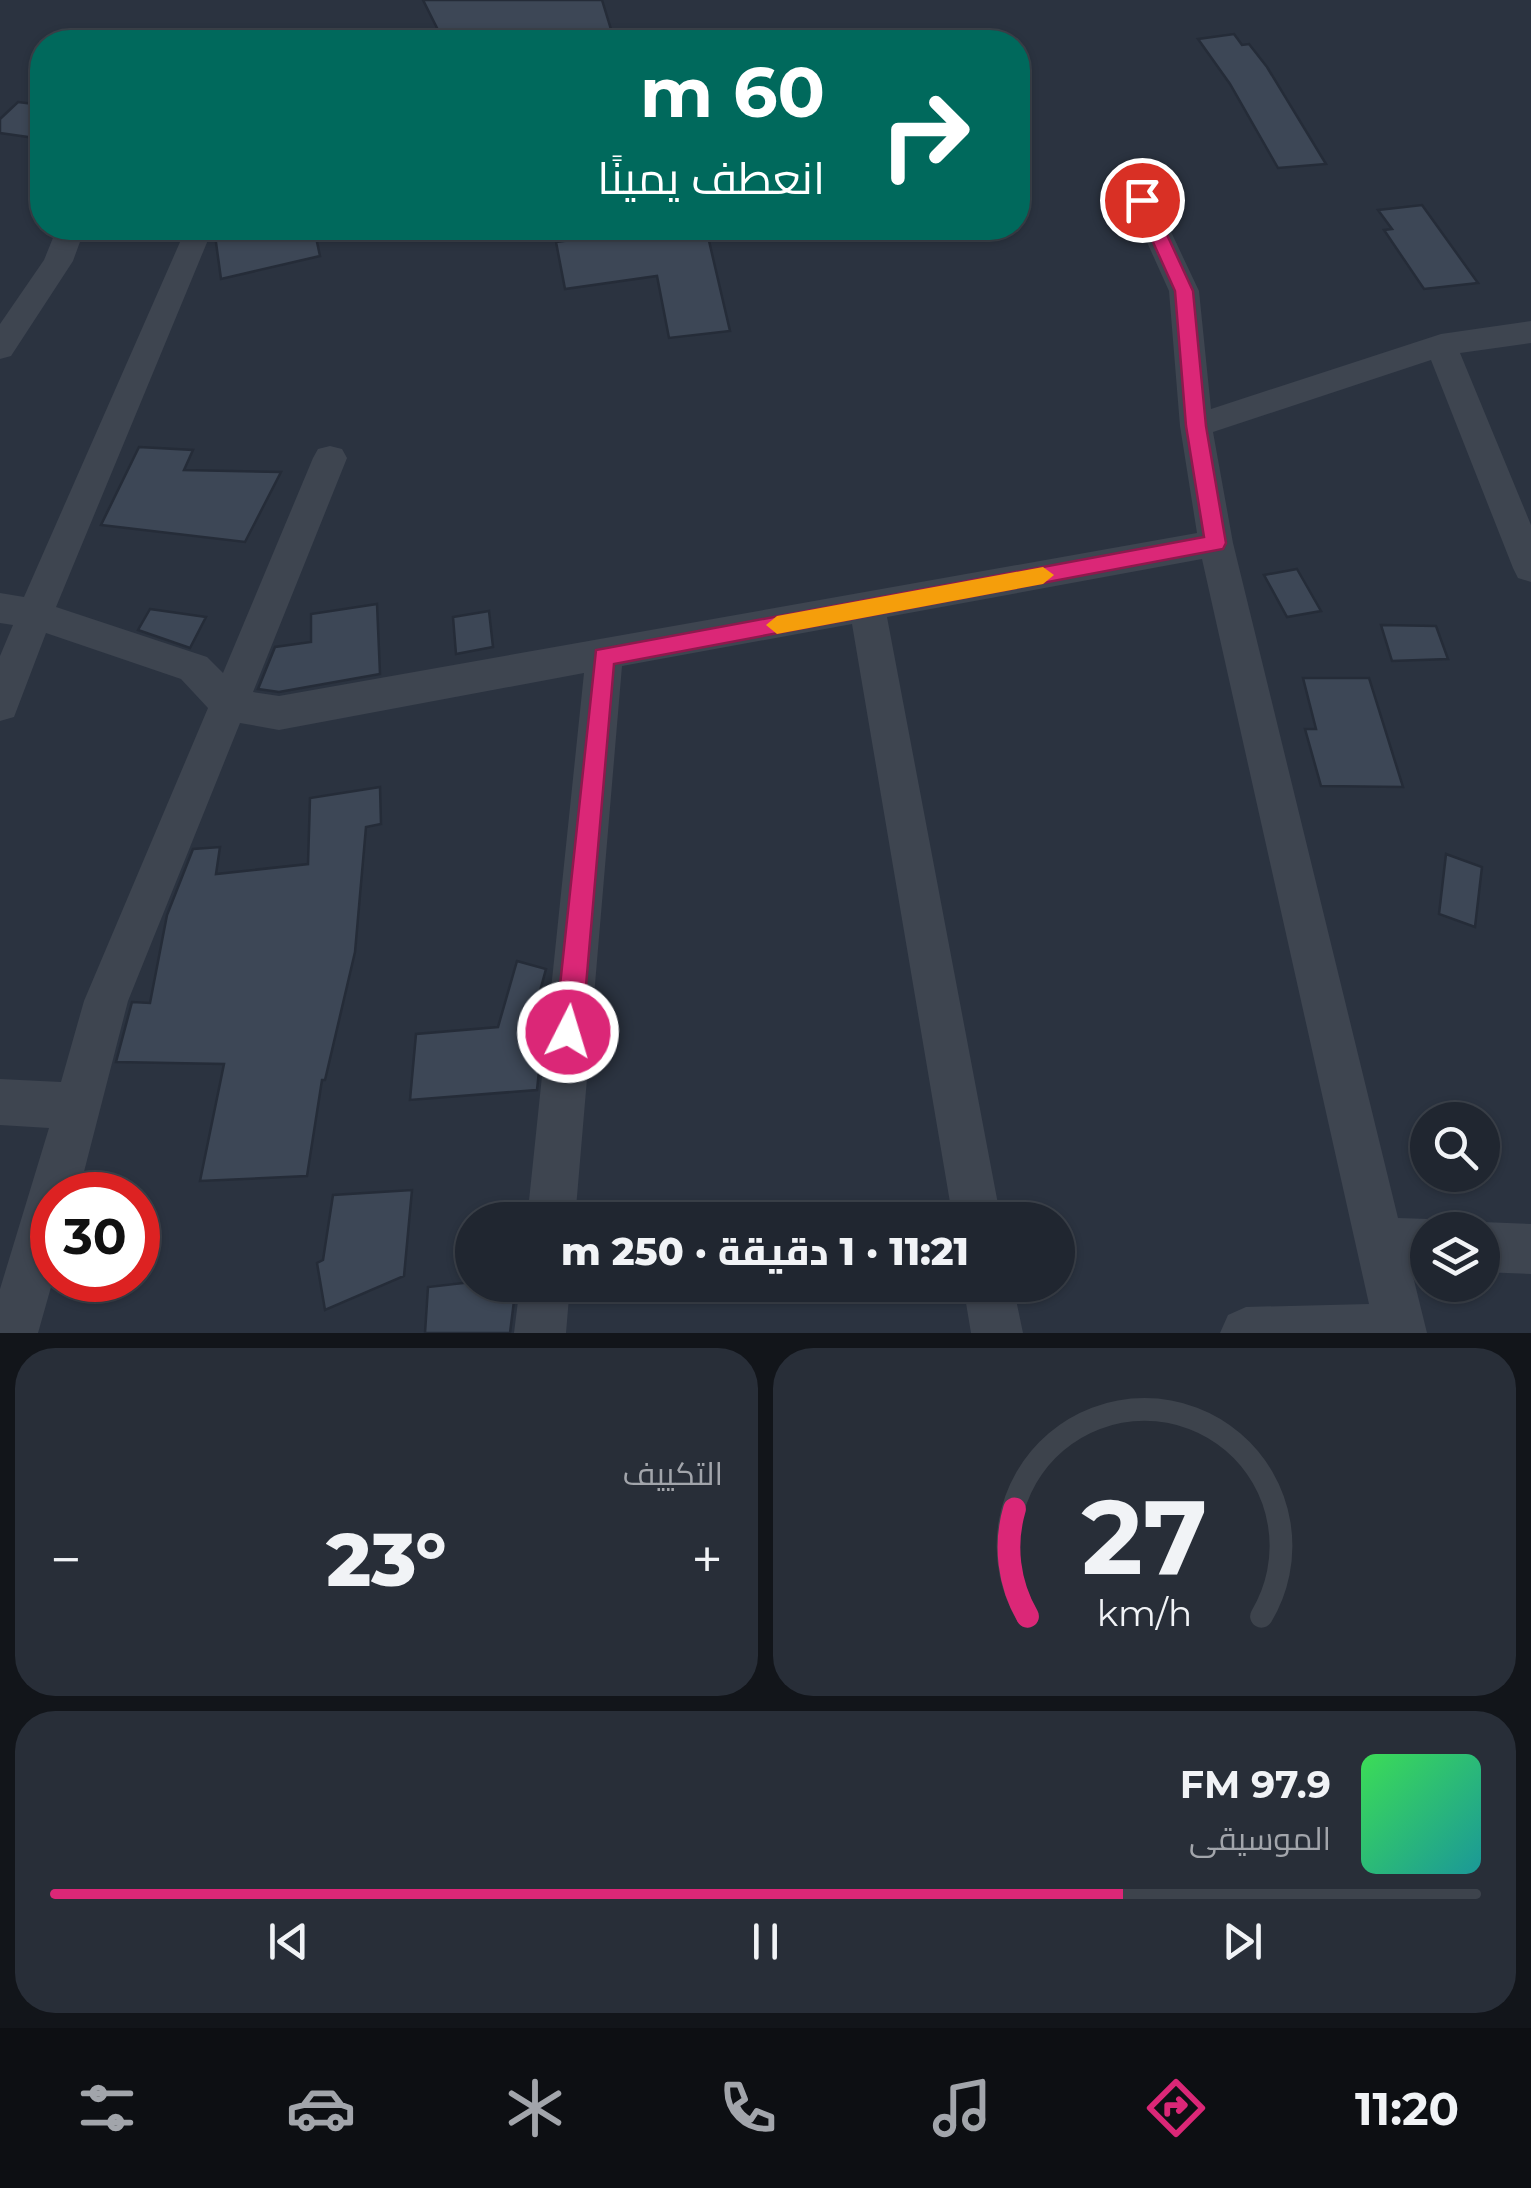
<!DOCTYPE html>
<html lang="ar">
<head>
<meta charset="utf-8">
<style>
	:root { --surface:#202630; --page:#282e38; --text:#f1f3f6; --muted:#a2a5ab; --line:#3d434c; --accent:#db2777 }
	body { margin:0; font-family:Montserrat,Cairo,sans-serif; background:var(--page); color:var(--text); direction:rtl; height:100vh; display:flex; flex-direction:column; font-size:38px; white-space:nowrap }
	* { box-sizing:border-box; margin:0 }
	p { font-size:32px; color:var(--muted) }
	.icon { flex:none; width:55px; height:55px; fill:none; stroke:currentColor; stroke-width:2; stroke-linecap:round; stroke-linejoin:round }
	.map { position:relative; height:1333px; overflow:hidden; direction:ltr }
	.sheet { display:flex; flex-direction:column; gap:15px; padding:15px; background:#12151a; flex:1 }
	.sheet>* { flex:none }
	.hud { position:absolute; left:30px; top:30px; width:1000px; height:210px; border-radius:40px; box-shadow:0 2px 8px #0004,0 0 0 2px var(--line); direction:rtl; background:#00695c; color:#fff; overflow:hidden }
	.controls { position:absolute; left:1410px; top:1102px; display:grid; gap:20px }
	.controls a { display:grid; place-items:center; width:90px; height:90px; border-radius:50%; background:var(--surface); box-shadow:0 2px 8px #0004,0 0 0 2px var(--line); font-size:50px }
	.speed { position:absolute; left:30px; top:1172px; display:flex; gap:20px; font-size:50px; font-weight:700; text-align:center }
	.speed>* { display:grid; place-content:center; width:130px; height:130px; border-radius:50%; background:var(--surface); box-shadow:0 2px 8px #0004,0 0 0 2px var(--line); line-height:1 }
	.speed .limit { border:15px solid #d22; background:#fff; color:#111 }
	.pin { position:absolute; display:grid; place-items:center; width:85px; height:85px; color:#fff; margin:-42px; border:5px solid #fff; border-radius:50%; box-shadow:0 2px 10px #0007 }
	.me { position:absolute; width:110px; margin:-55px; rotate:5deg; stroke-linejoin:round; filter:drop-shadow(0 0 8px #0008) }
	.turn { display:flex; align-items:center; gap:35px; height:210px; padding:0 40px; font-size:45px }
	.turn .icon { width:130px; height:130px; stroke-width:2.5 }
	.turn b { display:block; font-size:70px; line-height:85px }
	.big { font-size:75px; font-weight:800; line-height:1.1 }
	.sheet .widget { flex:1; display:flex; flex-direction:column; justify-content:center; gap:15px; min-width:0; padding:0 35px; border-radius:40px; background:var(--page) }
	.sheet .dial { align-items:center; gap:0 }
	.dial svg { height:260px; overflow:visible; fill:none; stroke:var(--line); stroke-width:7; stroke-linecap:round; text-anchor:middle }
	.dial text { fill:var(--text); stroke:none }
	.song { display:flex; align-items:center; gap:30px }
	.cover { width:120px; height:120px; border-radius:15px; background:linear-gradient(135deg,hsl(130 70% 55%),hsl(180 70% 35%)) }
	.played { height:10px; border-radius:5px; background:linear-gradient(90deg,var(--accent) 75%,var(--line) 75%) }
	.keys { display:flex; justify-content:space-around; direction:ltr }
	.heat { display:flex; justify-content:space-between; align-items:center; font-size:55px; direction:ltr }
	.sheet .tiles { flex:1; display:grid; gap:15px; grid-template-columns:1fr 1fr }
	.widget:last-child { grid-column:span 2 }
	.trip { position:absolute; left:455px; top:1202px; width:620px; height:100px; border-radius:50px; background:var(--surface); box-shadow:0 2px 8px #0004,0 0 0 2px var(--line); font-weight:800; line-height:100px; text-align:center; direction:rtl }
	.tabs { display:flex; height:160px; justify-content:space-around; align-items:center; background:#0d0f13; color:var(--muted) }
	.tabs .icon { width:70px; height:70px }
	.tabs .on { color:var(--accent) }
	.tabs b { font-size:45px; color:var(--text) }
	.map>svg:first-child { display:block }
</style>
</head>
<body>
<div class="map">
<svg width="1531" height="1333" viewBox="0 0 1531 1333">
	<rect width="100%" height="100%" fill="#2b3340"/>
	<path fill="#3d4756" stroke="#252c38" stroke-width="2.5" d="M 423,0 L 602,0 L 613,36 L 562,42 L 444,42 Z
		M 1234,34 L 1242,45 L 1249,44 L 1267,67 L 1326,164 L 1278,168 L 1230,84 L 1198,39 Z
		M 18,102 L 42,105 L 42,139 L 0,133 L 0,119 Z
		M 1422,205 L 1478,283 L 1424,289 L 1384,230 L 1392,229 L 1378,210 Z
		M 214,228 L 314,228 L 320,256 L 221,279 Z
		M 660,228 L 706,228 L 730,331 L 669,338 L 657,276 L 565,289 L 556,242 Z
		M 139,447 L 193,450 L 184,470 L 281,472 L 245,542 L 101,525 Z
		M 1297,569 L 1321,611 L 1287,617 L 1264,575 Z
		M 377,604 L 380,674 L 279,692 L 258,689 L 275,647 L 311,642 L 311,614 Z
		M 150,609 L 206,617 L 190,648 L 138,630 Z
		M 489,611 L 493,647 L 456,654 L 453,617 Z
		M 1381,625 L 1436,626 L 1448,659 L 1392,661 Z
		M 1303,678 L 1369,678 L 1403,787 L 1321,786 L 1305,729 L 1316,729 Z
		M 380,787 L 381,824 L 366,827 L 355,952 L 325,1080 L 322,1080 L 307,1176 L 200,1181 L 224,1064 L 116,1062 L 132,1002 L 150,1003 L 167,915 L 193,849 L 220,847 L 216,874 L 308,864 L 310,798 Z
		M 1446,854 L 1482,867 L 1475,927 L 1439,914 Z
		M 517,961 L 546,969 L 531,1024 L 544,1023 L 537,1090 L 410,1100 L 416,1034 L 498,1027 Z
		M 412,1190 L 404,1276 L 325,1310 L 317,1263 L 323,1260 L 333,1195 Z
		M 472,1282 L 516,1285 L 510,1333 L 425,1333 L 428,1287 Z"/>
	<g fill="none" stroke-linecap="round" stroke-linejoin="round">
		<path fill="#3e4550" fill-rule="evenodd" d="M 1142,191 L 1152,194 L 1156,200 L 1199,291 L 1211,409 L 1441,334 L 1531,321 L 1531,343 L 1460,353 L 1531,525 L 1531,582 L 1518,578 L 1513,568 L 1431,360 L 1213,432 L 1233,543 L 1398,1218 L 1428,1219 L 1447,1230 L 1428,1230 L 1428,1269 L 1411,1268 L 1427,1333 L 1220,1333 L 1228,1315 L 1246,1307 L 1369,1304 L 1202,559 L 887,617 L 1001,1220 L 953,1220 L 852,624 L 622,666 L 575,1220 L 527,1220 L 584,673 L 279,730 L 240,723 L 128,1001 L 78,1195 L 52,1195 L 53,1280 L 38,1333 L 0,1333 L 0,1289 L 49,1128 L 0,1125 L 0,1079 L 61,1082 L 84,1001 L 208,708 L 181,679 L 46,633 L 14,717 L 0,721 L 0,656 L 13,625 L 0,623 L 0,593 L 24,597 L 184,233 L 204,233 L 208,240 L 56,607 L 207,657 L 223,673 L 313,458 L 318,449 L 330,446 L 342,449 L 347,458 L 253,692 L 279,696 L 1197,533 L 1180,426 L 1169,291 L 1128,200 L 1132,194 Z
			M 57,228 L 85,228 L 73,261 L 11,356 L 0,359 L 0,324 L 44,260 Z
			M 1482,1222 L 1531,1224 L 1531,1274 L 1482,1272 L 1482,1230 L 1464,1230 Z
			M 520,1285 L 570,1285 L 566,1333 L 514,1333 Z
			M 963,1285 L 1013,1285 L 1023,1333 L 971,1333 Z"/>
	</g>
	<path fill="#db2777" stroke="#8e194d" stroke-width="2.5" d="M 1142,195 L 1151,200 L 1193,291 L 1206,426 L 1226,543 L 1223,549 L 614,664 L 582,1032 L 578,1042 L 568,1046 L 559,1042 L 555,1032 L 596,650 L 1204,537 L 1186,426 L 1175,291 L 1134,200 Z"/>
	<path fill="#f59e0b" d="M 1043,567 L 1054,575 L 1043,584 L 777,634 L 766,625 L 777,616 Z"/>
</svg>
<div class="controls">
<a><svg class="icon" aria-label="search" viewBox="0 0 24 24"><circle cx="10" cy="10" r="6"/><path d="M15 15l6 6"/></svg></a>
<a><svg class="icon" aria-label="layers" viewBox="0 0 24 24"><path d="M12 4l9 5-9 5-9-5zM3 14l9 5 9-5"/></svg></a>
</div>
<div class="speed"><div class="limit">30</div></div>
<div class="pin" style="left:1142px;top:200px;background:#d93025"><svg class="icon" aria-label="arrive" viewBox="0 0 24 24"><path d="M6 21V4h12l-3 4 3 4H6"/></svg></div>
<svg class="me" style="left:568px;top:1032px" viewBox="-20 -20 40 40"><circle r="17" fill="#db2777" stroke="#fff" stroke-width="3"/><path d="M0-11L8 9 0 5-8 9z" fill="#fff"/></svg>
<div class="trip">11:21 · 1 دقيقة · 250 m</div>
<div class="hud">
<div class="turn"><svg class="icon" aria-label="right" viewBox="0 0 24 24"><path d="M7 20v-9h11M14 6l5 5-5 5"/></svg><div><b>60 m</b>انعطف يمينًا</div></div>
</div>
</div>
<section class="sheet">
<div class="tiles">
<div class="widget dial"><svg viewBox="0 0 100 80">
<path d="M14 69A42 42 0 1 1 86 69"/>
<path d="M14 69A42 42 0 0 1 10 36" stroke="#db2777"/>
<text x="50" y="56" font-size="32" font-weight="700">27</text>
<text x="50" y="72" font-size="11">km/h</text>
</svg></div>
<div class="widget"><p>التكييف</p>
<div class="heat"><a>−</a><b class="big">23°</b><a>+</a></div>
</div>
<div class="widget">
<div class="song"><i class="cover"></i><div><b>97.9 FM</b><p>الموسيقى</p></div></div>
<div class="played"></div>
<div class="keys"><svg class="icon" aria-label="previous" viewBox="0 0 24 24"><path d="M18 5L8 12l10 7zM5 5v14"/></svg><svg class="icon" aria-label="pause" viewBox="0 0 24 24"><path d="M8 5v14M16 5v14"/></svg><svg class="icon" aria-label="next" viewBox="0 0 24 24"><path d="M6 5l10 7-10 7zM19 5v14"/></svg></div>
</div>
</div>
</section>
<nav class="tabs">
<b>11:20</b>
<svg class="icon on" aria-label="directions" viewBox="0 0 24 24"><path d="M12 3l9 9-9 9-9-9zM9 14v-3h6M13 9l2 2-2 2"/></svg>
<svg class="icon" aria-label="music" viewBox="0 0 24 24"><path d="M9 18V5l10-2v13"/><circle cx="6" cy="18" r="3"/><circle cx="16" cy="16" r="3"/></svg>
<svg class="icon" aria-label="phone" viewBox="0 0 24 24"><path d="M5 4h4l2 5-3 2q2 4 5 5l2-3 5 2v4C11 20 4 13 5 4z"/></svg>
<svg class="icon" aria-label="climate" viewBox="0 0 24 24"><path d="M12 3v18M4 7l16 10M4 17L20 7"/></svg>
<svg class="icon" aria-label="car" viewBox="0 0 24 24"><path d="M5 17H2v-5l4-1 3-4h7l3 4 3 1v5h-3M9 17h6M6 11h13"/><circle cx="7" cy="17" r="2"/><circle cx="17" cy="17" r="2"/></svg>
<svg class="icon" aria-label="filters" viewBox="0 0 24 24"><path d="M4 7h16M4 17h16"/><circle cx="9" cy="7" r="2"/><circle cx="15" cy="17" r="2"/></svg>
</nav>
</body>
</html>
